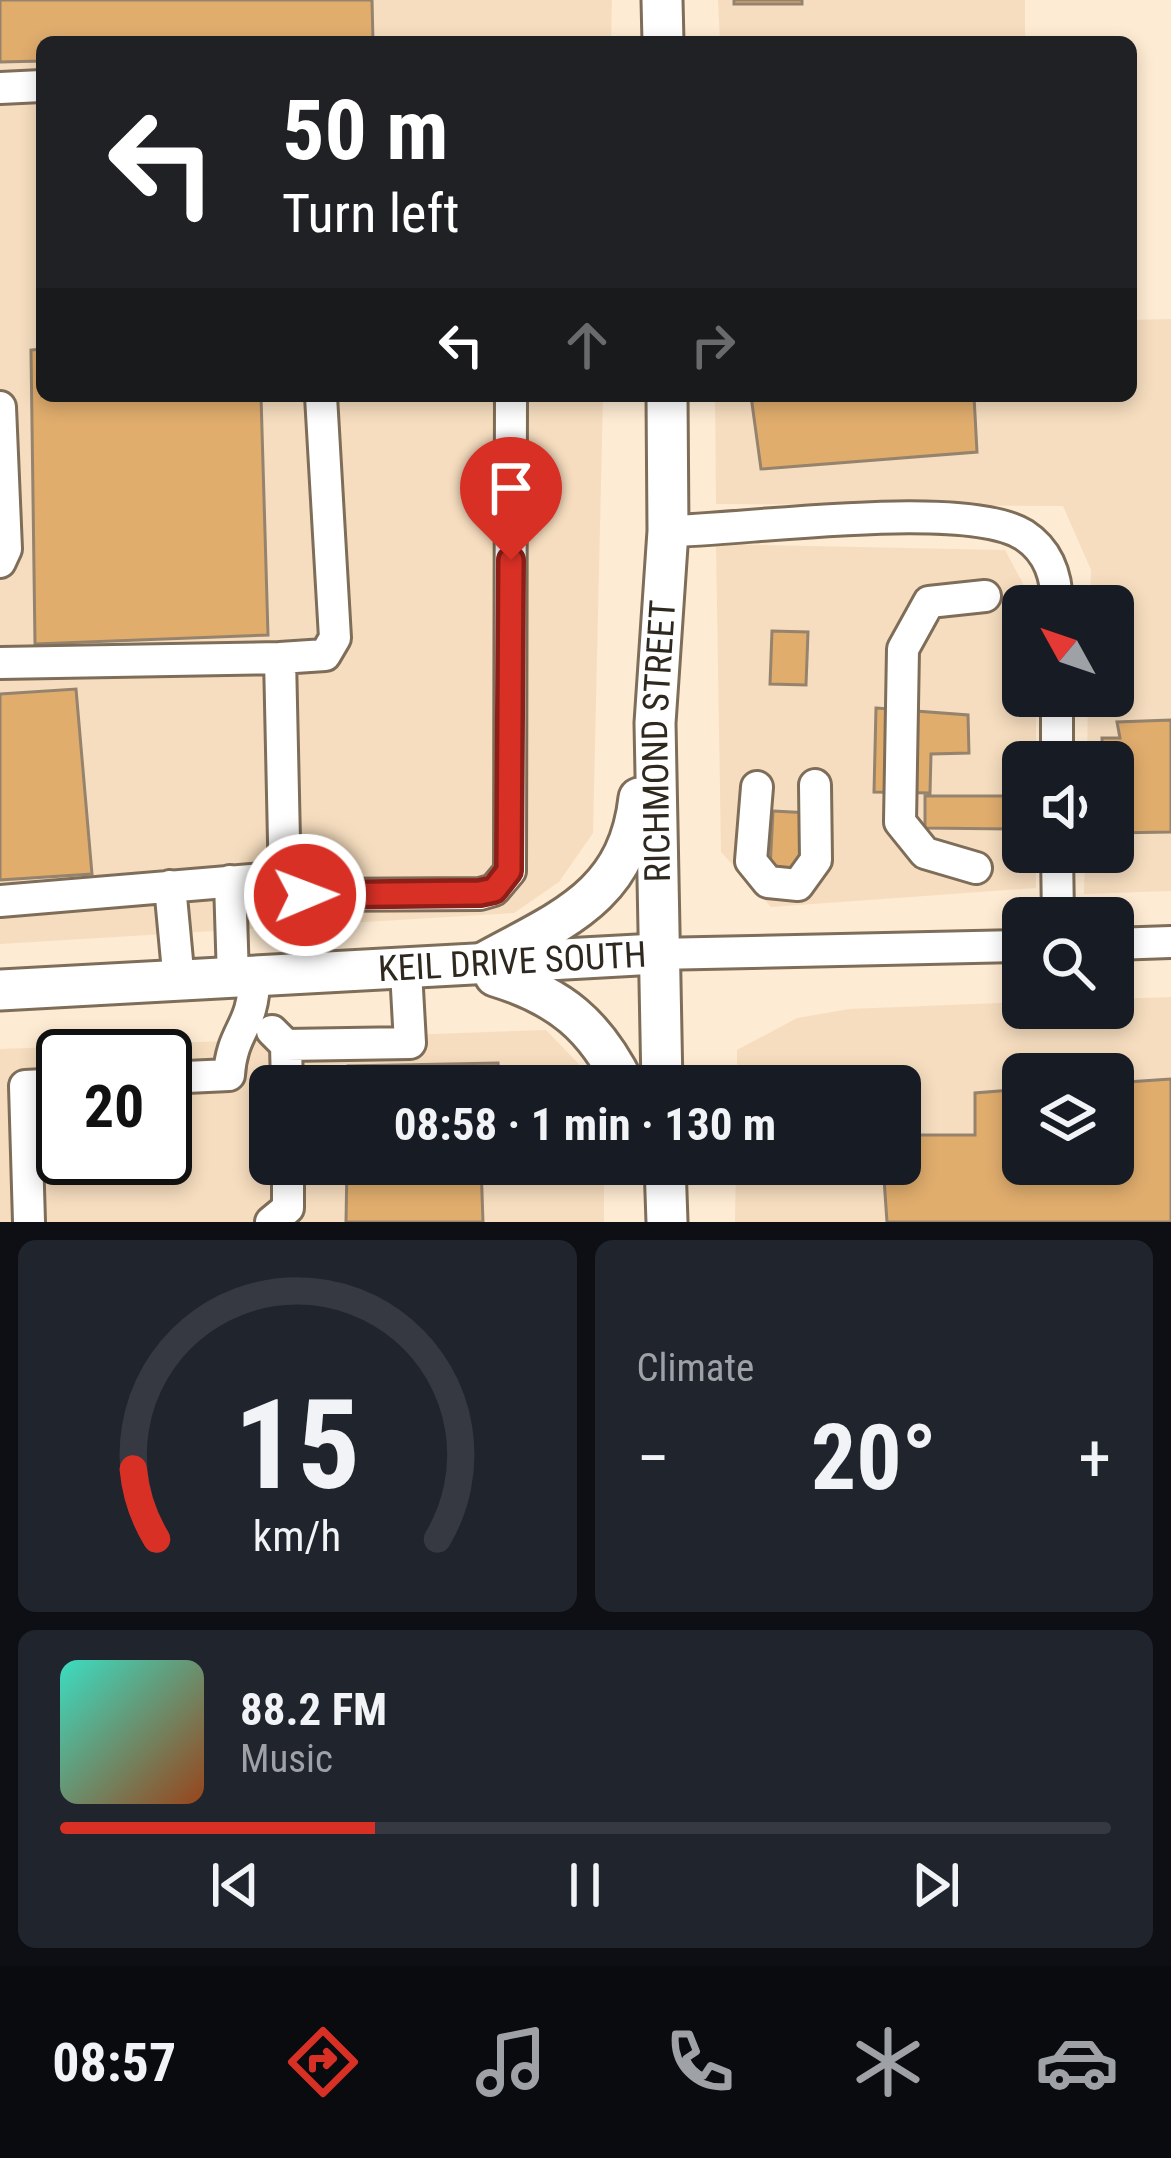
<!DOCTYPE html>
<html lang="en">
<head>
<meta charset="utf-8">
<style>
	:root { --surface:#171b24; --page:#20242c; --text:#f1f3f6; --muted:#9ea1a6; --line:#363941; --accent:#d93025 }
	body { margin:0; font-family:"Roboto Condensed",sans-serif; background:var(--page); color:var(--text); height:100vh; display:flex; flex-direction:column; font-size:45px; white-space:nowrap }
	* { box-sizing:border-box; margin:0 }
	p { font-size:39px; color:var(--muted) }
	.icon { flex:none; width:66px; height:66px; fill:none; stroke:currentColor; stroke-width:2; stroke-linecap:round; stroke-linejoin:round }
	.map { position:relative; height:1222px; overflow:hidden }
	.side { display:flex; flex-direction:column; gap:18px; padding:18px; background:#0d0f14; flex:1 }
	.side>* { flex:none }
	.guide { position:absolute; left:36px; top:36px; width:1101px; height:366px; border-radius:18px; box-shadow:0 6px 18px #0003; background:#202124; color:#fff; overflow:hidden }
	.needle { width:78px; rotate:310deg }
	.controls { position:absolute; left:1002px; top:585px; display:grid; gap:24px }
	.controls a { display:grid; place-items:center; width:132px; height:132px; border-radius:18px; background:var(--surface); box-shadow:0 6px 18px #0003; font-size:60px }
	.speed { position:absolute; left:36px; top:1029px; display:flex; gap:24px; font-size:60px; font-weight:700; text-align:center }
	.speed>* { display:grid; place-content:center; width:156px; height:156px; border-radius:50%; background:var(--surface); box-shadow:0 6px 18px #0003; line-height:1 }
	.speed .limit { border:6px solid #111; border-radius:18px; background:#fff; color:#111 }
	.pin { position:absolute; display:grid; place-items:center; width:102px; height:102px; color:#fff; margin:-123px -51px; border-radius:50% 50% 50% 0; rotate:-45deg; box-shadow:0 0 12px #0007 }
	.pin .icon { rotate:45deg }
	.me { position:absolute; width:132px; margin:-66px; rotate:89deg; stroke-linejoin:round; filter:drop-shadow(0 0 9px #0008) }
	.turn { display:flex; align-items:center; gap:42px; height:252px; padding:0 48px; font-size:54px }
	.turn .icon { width:156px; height:156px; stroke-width:2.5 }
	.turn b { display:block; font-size:84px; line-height:102px }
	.lanes { display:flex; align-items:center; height:114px; padding:0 48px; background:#0003; justify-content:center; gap:60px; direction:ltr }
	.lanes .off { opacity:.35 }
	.big { font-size:90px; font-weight:700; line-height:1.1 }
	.side .tile { flex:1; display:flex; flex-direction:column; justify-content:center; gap:18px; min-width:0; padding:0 42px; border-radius:18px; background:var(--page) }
	.side .dial { align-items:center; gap:0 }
	.dial svg { height:312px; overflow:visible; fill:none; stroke:var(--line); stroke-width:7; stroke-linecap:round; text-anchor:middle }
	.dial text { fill:var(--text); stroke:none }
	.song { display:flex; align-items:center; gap:36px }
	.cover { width:144px; height:144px; border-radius:18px; background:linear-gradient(135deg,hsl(170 70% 55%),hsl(20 70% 35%)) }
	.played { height:12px; border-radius:6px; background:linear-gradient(90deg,var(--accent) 30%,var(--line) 30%) }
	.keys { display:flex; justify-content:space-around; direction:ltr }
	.heat { display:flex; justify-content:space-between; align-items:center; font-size:66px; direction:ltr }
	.side .tiles { flex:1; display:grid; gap:18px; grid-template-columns:1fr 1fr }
	.tile:last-child { grid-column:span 2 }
	.trip { position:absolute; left:249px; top:1065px; width:672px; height:120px; border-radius:18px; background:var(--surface); box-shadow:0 6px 18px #0003; font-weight:700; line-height:120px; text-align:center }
	.menu { display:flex; height:192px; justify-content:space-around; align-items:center; background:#090b0e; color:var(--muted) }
	.menu .icon { width:84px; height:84px }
	.menu .selected { color:var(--accent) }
	.menu b { font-size:54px; color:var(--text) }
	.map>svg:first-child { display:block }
</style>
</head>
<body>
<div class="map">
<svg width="1171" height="1222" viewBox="0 0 1171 1222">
	<rect width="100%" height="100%" fill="#feebd3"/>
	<path fill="#f6ddbf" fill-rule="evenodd" d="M 0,0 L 612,0 L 611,42 L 42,42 L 42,396 L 603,396 L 593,833 L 559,882 L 514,913 L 0,944 Z
		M 718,0 L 1025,0 L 1025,42 L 720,42 Z
		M 1171,319 L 1171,891 L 1084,894 L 1085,852 L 1113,852 L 1113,762 L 1087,762 L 1088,696 L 1113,696 L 1113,606 L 1090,606 L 1091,570 L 1063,506 L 716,504 L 715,396 L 1131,396 L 1131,320 Z
		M 716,544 L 1005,550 L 1035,606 L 1023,606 L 1023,696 L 1036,696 L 1036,762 L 1023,762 L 1023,852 L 1036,852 L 1036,888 L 771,907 L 721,852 Z
		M 1171,997 L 1171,1222 L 735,1222 L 736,1164 L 900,1164 L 900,1086 L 737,1086 L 737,1050 L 797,1018 L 849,1009 L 1023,1002 L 1023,1008 L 1113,1008 L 1113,999 ZM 1023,1074 L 1113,1074 L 1113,1164 L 1023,1164 Z
		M 546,1030 L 600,1086 L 270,1086 L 270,1164 L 604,1164 L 604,1222 L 0,1222 L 0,1049 ZM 63,1056 L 165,1056 L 165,1158 L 63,1158 Z"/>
	<path fill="#e0ad6d" stroke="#95836e" stroke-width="3" d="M 0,0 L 372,0 L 373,42 L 42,42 L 42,61 L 0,62 Z
		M 734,0 L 802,0 L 802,4 L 734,4 Z
		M 42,349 L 42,396 L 261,396 L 268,635 L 35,644 L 31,350 Z
		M 751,396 L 974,396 L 977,452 L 761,469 Z
		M 772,631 L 808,632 L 806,685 L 770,684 Z
		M 76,689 L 92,874 L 0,880 L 0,694 Z
		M 876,708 L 968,715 L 969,753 L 931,754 L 930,793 L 874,792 Z
		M 1171,720 L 1171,832 L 1113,833 L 1113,762 L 1103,762 L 1102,738 L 1120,738 L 1117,722 Z
		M 925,796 L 1010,796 L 1010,829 L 925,828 Z
		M 773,811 L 810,813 L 807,871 L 770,869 Z
		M 498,1063 L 500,1086 L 348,1086 L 348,1066 Z
		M 1171,1079 L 1171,1222 L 887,1222 L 883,1164 L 900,1164 L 900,1135 L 975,1135 L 975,1093 L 1023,1089 L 1023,1164 L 1113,1164 L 1113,1083 Z
		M 347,1164 L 481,1164 L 483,1222 L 346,1222 Z"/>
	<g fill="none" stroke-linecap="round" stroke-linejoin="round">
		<g stroke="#7e6d58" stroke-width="36">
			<path id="minor" d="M 0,88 L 42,86
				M 321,396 L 335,638 L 325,655 L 280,658 L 285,886 L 305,895 L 480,894 L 494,890 L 510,871 L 511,396
				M 0,407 L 6,549 L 0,562
				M 668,531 C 746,530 965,498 1024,535 C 1050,552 1057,578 1057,606
				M 0,663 L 280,658
				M 1057,696 L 1057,762
				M 757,787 L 751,861 L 768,882 L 798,885 L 816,860 L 815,785
				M 1057,852 L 1058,918
				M 976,868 L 925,853 L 900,822 L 903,649 L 929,602 L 985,596
				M 230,881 L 233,979
				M 170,886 L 179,982
				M 0,901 L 285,877
				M 1113,944 L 1171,942
				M 656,954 L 1023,946
				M 272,1031 L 286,1045 L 287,1086
				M 286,1045 L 410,1043 L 406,971
				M 165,1078 L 229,1075 C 232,1029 254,1028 254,978
				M 29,1222 L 25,1086 L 63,1084
				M 271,1222 L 288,1208 L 288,1164"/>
		</g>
		<g stroke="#7e6d58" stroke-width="45">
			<g id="major">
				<path d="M 662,0 L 663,42"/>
				<path d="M 483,963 C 561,920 628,897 639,798"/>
				<path d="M 495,976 C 560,996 595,1025 625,1086"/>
				<path id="s1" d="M 0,990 L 656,954"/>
				<path id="s2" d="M 662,1086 L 655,723 L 668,531 L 667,396"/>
				<path d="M 665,1164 L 667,1222"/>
			</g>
		</g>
		<use href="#minor" stroke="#fff" stroke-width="30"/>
		<use href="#major" stroke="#fff" stroke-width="39"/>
	</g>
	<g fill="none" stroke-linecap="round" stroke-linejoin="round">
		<g stroke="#8d1f18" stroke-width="30">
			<path id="route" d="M 305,895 L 480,893 L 494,890 L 509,871 L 511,560"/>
		</g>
		<use href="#route" stroke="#d93025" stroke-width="21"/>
	</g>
	<g text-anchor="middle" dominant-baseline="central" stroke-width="9" stroke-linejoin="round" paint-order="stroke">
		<g font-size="36" fill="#2f281f" stroke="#fffbf6">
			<text stroke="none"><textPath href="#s2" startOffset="345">RICHMOND STREET</textPath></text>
			<text stroke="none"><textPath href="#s1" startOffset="513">KEIL DRIVE SOUTH</textPath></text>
		</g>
	</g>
</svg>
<div class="controls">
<a><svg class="needle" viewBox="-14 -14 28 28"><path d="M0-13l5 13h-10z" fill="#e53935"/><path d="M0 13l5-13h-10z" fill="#9ea1a6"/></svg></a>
<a><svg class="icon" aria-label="sound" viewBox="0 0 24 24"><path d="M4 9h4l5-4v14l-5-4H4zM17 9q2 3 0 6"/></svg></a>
<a><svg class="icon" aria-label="search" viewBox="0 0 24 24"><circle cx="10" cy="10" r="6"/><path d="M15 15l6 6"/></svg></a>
<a><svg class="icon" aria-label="layers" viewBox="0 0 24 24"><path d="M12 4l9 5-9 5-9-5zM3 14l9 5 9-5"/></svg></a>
</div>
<div class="speed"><div class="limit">20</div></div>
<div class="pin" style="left:511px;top:560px;background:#d93025"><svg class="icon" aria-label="arrive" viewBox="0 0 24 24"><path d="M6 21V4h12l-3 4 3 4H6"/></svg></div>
<svg class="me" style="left:305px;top:895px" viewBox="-20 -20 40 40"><circle r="17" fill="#d93025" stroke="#fff" stroke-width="3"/><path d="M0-11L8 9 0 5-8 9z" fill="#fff"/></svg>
<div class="trip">08:58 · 1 min · 130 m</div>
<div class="guide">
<div class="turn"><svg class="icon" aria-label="left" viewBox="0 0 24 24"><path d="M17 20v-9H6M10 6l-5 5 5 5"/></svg><div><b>50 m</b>Turn left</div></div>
<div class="lanes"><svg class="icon" aria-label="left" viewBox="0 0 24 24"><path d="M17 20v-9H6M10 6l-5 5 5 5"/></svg><svg class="icon off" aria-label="ahead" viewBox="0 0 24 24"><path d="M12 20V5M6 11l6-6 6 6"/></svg><svg class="icon off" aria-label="right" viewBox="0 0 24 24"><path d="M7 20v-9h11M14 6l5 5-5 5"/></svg></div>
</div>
</div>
<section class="side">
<div class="tiles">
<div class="tile dial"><svg viewBox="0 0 100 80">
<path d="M14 69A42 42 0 1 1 86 69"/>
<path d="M14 69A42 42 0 0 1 8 51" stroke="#d93025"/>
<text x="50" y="56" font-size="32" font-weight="700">15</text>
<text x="50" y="72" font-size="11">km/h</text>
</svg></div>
<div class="tile"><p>Climate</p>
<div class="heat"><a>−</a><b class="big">20°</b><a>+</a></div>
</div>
<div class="tile">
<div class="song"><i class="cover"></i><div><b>88.2 FM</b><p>Music</p></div></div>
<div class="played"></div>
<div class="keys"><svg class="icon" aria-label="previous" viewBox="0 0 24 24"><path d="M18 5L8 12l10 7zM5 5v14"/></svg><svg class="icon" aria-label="pause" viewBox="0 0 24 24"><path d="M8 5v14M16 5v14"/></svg><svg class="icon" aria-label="next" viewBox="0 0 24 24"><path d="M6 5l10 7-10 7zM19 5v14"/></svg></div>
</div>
</div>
</section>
<nav class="menu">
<b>08:57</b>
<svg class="icon selected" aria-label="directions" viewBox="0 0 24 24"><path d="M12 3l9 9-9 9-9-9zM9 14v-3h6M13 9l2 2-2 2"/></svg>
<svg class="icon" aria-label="music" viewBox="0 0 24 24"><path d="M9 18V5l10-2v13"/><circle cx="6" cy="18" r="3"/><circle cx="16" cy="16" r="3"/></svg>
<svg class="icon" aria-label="phone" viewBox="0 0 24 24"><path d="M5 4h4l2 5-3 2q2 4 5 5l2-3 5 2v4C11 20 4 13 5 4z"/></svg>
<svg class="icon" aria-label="climate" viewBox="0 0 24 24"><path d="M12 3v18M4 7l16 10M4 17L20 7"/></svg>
<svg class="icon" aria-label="car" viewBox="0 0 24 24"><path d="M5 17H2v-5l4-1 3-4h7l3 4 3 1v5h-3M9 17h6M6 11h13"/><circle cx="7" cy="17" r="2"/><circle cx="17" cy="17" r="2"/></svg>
</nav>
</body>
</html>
